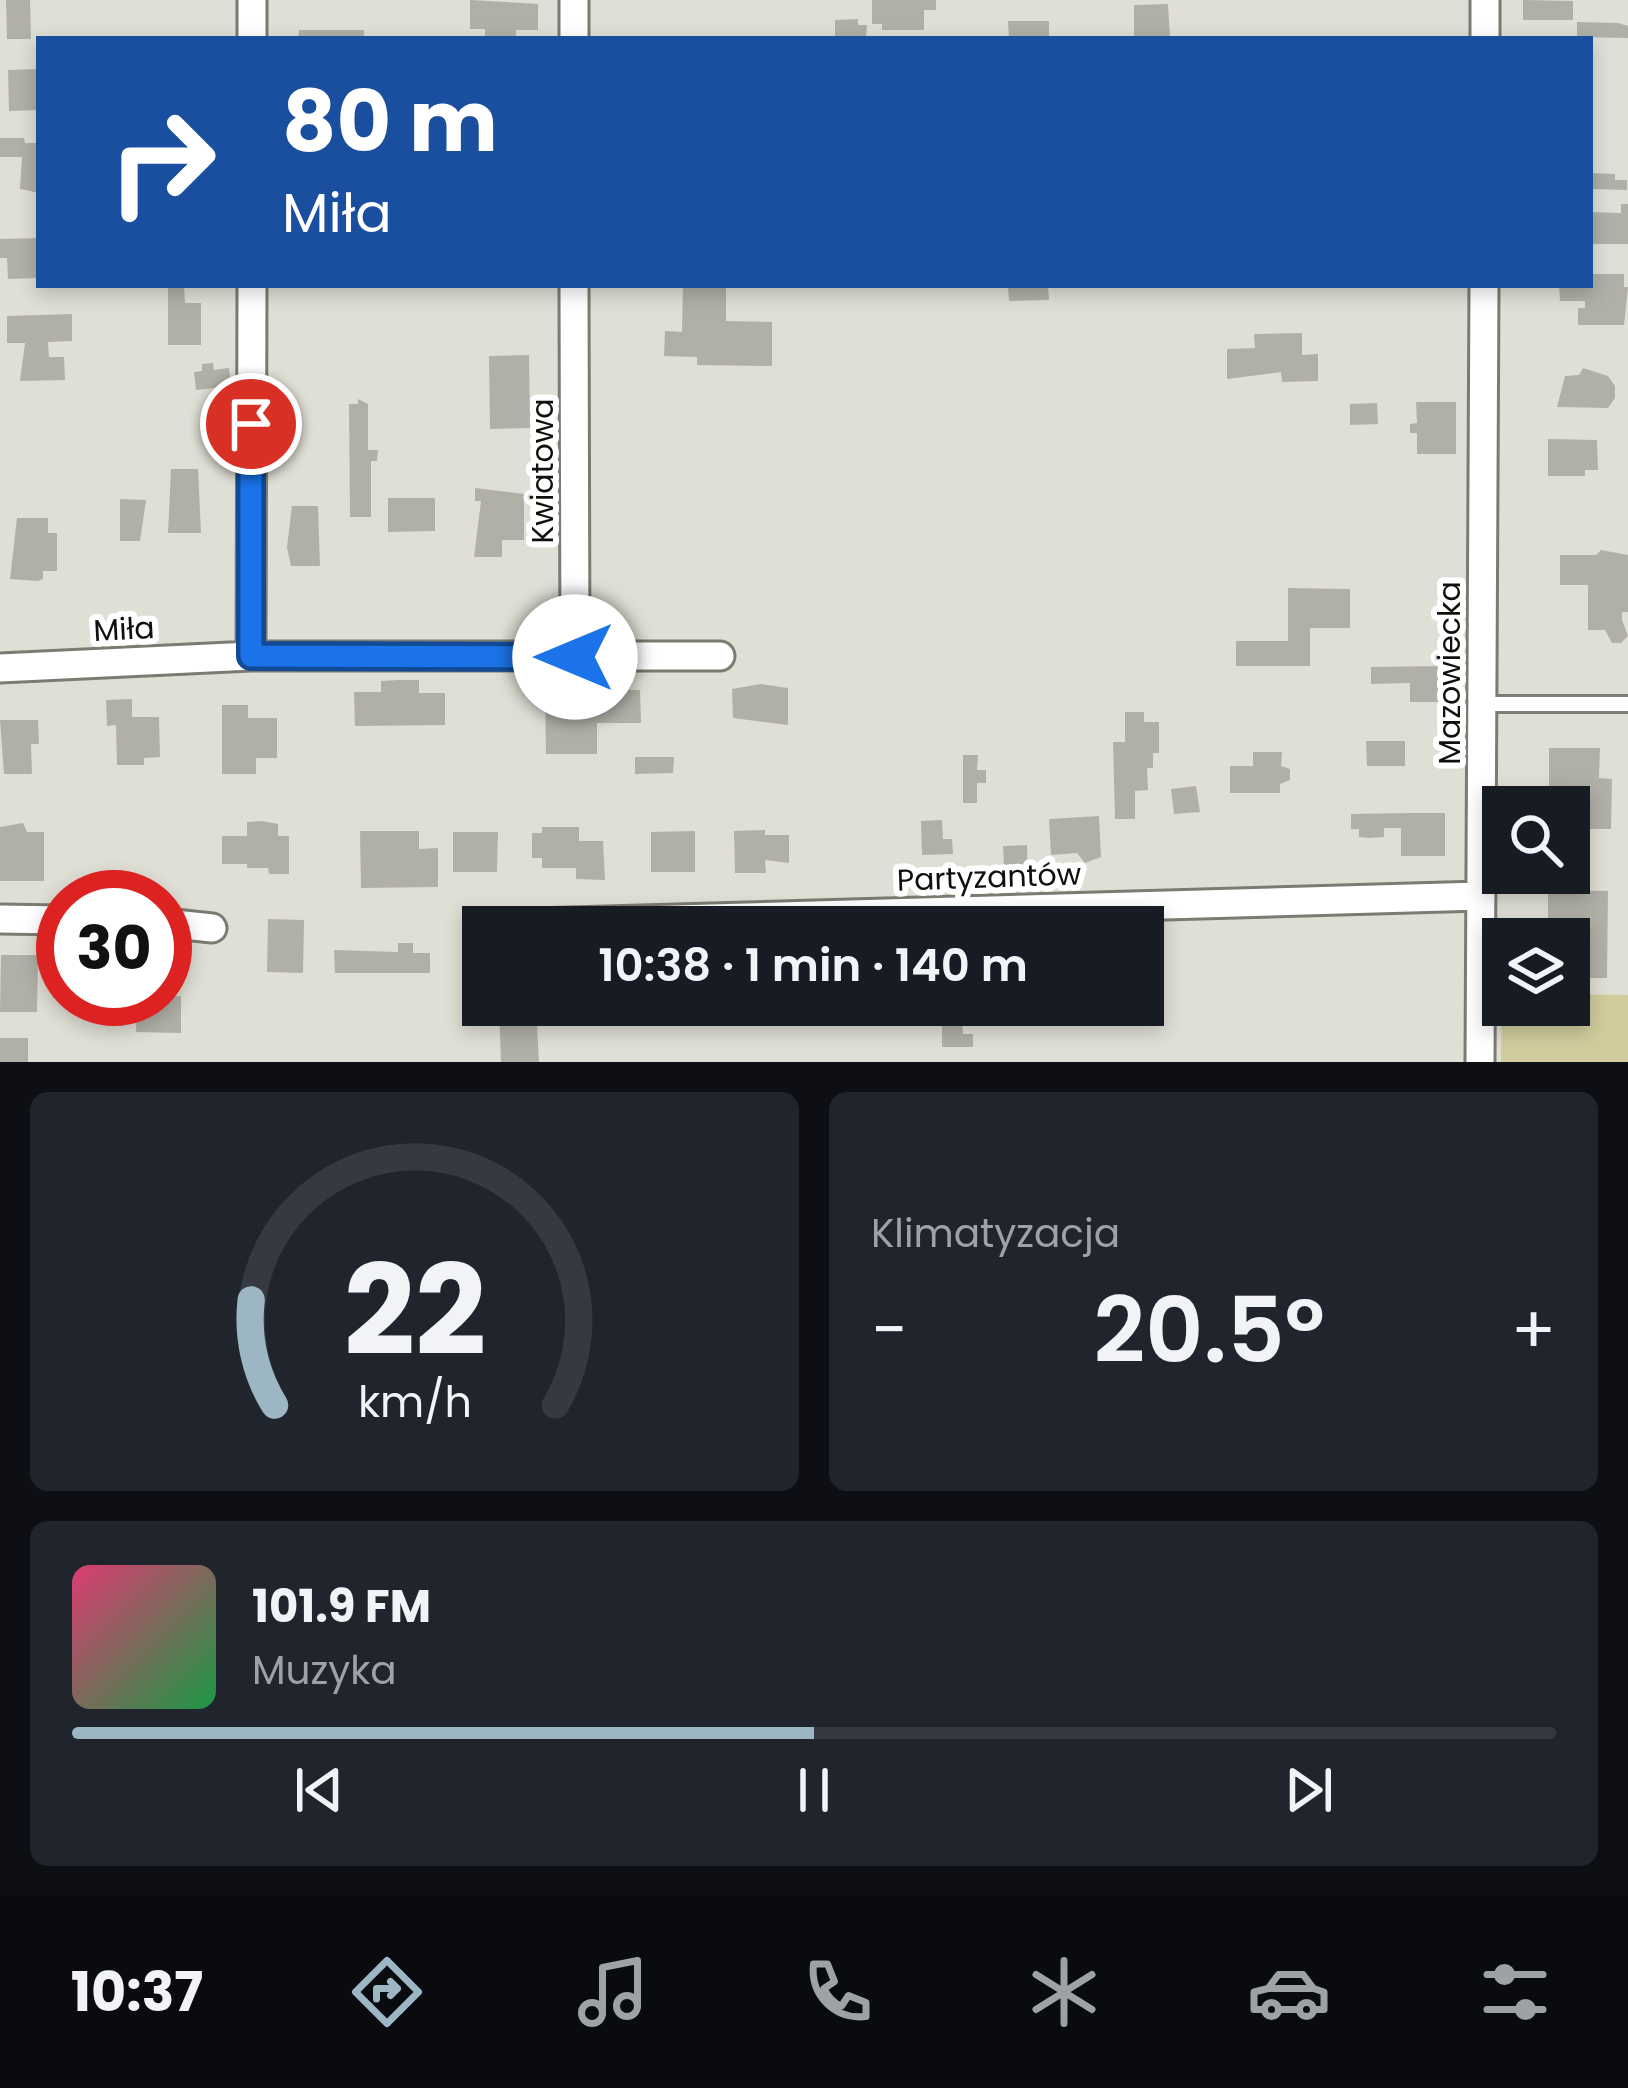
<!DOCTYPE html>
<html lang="pl">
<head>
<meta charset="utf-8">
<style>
	:root { --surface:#171b24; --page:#20242c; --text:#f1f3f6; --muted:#9ea1a6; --line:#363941; --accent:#9cb6c4 }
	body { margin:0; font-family:Poppins,sans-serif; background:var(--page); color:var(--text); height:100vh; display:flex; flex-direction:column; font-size:45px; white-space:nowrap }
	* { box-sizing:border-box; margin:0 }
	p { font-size:39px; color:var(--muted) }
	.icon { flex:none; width:66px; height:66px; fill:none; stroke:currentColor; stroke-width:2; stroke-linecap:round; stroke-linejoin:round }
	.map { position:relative; height:1062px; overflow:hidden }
	.sheet { display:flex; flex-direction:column; gap:30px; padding:30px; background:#0d0f14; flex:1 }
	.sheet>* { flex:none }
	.guide { position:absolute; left:36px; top:36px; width:1557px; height:252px; border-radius:0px; box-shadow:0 6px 18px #0003; background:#1a4fa0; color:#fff; overflow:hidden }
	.controls { position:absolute; left:1482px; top:786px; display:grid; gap:24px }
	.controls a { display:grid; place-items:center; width:108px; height:108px; border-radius:0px; background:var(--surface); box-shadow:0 6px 18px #0003; font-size:60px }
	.speed { position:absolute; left:36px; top:870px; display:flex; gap:24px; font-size:60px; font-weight:700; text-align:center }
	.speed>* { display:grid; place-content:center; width:156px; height:156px; border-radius:50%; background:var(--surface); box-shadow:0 6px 18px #0003; line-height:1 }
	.speed .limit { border:18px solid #d22; background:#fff; color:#111 }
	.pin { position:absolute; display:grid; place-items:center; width:102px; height:102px; color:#fff; margin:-51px; border:6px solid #fff; border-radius:50%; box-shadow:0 3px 12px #0007 }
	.me { position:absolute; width:132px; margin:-66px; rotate:270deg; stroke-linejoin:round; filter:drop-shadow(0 0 9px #0008) }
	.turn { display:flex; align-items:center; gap:42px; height:252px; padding:0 48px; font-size:54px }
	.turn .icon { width:156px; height:156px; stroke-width:2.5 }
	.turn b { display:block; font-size:84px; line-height:102px }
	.big { font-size:90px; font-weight:600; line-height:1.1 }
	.sheet .widget { flex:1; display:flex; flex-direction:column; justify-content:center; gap:18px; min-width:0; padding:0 42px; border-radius:18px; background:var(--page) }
	.sheet .dial { align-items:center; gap:0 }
	.dial svg { height:312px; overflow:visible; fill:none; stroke:var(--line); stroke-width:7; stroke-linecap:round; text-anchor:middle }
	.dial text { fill:var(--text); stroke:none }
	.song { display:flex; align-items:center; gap:36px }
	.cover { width:144px; height:144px; border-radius:18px; background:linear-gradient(135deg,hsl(340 70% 55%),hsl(140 70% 35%)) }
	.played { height:12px; border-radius:6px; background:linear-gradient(90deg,var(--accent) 50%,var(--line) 50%) }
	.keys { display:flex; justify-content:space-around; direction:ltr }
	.heat { display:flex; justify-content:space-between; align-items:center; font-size:66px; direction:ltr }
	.sheet .tiles { flex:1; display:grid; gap:30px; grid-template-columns:1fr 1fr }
	.widget:last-child { grid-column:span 2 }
	.trip { position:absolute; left:462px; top:906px; width:702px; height:120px; border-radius:0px; background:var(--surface); box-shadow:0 6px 18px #0003; font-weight:600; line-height:120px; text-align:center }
	.menu { display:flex; height:192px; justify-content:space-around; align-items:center; background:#090b0e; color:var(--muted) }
	.menu .icon { width:84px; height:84px }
	.menu .current { color:var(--accent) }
	.menu b { font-size:54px; color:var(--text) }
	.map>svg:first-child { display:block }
</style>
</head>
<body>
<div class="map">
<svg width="1628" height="1062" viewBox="0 0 1628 1062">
	<rect width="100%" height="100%" fill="#e0dfd5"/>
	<path fill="#d0cc9c" d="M 1502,993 L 1503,1005 L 1569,1005 L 1569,994 L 1628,995 L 1628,1062 L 1501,1062 Z"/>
	<path fill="#b1b0a7" d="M 6,0 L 30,0 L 31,39 L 7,39 Z
		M 470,0 L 538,4 L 538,30 L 516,30 L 516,39 L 485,39 L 485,29 L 470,29 Z
		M 872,0 L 936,0 L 936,10 L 924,10 L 924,30 L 882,30 L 882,24 L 872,24 Z
		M 1523,0 L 1573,1 L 1573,20 L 1523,20 Z
		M 1168,4 L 1170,39 L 1134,39 L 1134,5 Z
		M 858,19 L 858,25 L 867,25 L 866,39 L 835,39 L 835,20 Z
		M 1008,21 L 1049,21 L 1049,39 L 1009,39 Z
		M 1577,22 L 1618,23 L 1628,26 L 1628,38 L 1577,37 Z
		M 299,30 L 364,30 L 364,39 L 298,39 Z
		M 39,69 L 39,110 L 9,111 L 8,70 Z
		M 0,138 L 24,138 L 25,143 L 39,143 L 39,193 L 20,189 L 22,157 L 0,157 Z
		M 1590,173 L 1615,174 L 1615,180 L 1627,180 L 1627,190 L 1590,189 Z
		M 1621,204 L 1628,204 L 1628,244 L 1590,244 L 1590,212 L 1621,213 Z
		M 39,238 L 39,278 L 8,279 L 7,258 L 0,258 L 0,239 Z
		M 1590,274 L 1624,274 L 1624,287 L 1628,287 L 1624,325 L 1578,325 L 1578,308 L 1585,308 L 1585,301 L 1560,301 L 1559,285 L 1590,285 Z
		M 168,285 L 184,285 L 185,303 L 201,303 L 201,345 L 168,345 Z
		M 683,285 L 726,285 L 726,321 L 772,322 L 772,366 L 697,365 L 697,357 L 664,356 L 665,331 L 682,332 Z
		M 1008,285 L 1048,285 L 1049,300 L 1009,301 Z
		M 72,314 L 72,341 L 48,342 L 49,357 L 64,357 L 65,380 L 20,381 L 25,343 L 7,343 L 7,316 Z
		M 1302,333 L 1302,355 L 1318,354 L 1318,381 L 1282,382 L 1281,372 L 1227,379 L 1227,349 L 1255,348 L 1254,334 Z
		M 529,355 L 530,428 L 490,429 L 489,356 Z
		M 213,363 L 214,370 L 229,368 L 231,386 L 196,390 L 194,372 L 202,371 L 202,364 Z
		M 1583,368 L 1608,376 L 1615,386 L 1615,398 L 1608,408 L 1557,407 L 1565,376 L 1579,375 Z
		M 358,399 L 368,404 L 368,450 L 378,450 L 377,461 L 371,461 L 371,517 L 350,517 L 349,404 L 358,404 Z
		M 1416,402 L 1456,402 L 1456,454 L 1417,454 L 1417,433 L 1410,433 L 1410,424 L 1417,423 Z
		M 1377,403 L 1378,424 L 1350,425 L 1350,404 Z
		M 1548,439 L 1597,440 L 1598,470 L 1585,470 L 1585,476 L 1548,476 Z
		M 171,469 L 198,469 L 201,533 L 168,533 Z
		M 475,488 L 524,494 L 524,540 L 502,540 L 502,557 L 474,557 L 481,501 L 475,501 Z
		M 388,498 L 435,498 L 435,531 L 388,532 Z
		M 120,499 L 146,500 L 140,541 L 120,541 Z
		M 292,506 L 318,506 L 320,566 L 291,566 L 287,547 Z
		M 17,518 L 48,518 L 48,533 L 57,533 L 57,571 L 43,571 L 43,579 L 38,581 L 10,579 Z
		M 1601,550 L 1628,555 L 1628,612 L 1622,612 L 1622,620 L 1628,636 L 1621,643 L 1612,643 L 1605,630 L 1588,630 L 1588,585 L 1560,585 L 1560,555 L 1596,555 Z
		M 1288,588 L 1350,589 L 1350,628 L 1310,628 L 1310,666 L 1236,666 L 1236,641 L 1288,641 Z
		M 1443,666 L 1443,702 L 1410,702 L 1410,683 L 1371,684 L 1371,667 Z
		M 399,680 L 419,680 L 419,693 L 445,693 L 445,725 L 355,726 L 354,692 L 381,692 L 381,681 Z
		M 761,684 L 788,688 L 788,725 L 733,718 L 732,689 Z
		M 545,690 L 597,690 L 597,694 L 606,694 L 605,690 L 640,690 L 641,723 L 597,723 L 597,754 L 546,754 Z
		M 132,699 L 132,717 L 159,717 L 160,757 L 144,758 L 144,765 L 117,765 L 116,725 L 107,726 L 106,700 Z
		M 222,705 L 248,705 L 248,718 L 277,718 L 277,758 L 256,758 L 256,774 L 222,774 Z
		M 1125,712 L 1144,712 L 1144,722 L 1159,722 L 1159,753 L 1153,753 L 1153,768 L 1147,768 L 1148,790 L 1135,791 L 1135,819 L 1115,819 L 1113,742 L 1125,742 Z
		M 0,720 L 38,720 L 39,744 L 31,744 L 32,774 L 4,774 Z
		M 1366,741 L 1405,741 L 1405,766 L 1367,766 Z
		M 1549,748 L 1600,748 L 1599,778 L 1612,779 L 1611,829 L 1585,829 L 1584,817 L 1569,817 L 1569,807 L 1537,807 L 1537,790 L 1549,791 Z
		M 1253,752 L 1282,752 L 1281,766 L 1290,769 L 1290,780 L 1280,784 L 1280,793 L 1230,793 L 1230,766 L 1253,766 Z
		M 963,755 L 978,755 L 977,770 L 986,770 L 986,783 L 977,783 L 977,803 L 963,803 Z
		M 635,757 L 674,757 L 673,773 L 635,774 Z
		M 1196,786 L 1200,812 L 1174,814 L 1171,789 Z
		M 1409,813 L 1445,813 L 1445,856 L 1401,856 L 1401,828 L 1384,828 L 1384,837 L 1369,838 L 1359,837 L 1359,829 L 1351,829 L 1351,814 Z
		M 1099,816 L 1101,857 L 1085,863 L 1077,853 L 1051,855 L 1049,819 Z
		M 942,820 L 943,839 L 952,839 L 953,854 L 922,855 L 921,821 Z
		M 262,821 L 278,824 L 278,836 L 289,836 L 289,874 L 269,874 L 268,868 L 247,868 L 247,864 L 222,864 L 222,836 L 247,836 L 247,822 Z
		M 23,823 L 27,832 L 44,832 L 44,881 L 0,881 L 0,827 Z
		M 542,827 L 579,827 L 579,841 L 603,841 L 605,880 L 576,879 L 576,868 L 542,868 L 542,858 L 532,858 L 532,833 L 542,833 Z
		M 765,830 L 765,835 L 789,835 L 789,863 L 765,860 L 766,873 L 735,873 L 734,831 Z
		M 360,831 L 419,831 L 419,849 L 438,848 L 438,887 L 361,888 Z
		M 695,831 L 695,872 L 651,872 L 651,832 Z
		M 453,832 L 498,832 L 497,872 L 453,872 Z
		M 1027,845 L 1028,885 L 1005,886 L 1003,846 Z
		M 1548,890 L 1608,891 L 1607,978 L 1569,978 L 1569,939 L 1548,939 Z
		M 268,919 L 304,920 L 303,973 L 267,972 Z
		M 398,943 L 413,943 L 413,953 L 430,953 L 430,973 L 335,973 L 334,950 L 398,952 Z
		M 1,955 L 38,955 L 37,1012 L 0,1012 Z
		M 181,996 L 181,1033 L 136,1032 L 137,999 Z
		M 499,1005 L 536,1005 L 539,1062 L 501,1062 Z
		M 770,1005 L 810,1005 L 810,1017 L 771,1018 Z
		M 872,1005 L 924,1005 L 924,1013 L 903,1015 L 903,1022 L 893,1023 L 892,1015 L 873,1016 Z
		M 942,1006 L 961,1006 L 963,1034 L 973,1034 L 973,1047 L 942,1047 Z
		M 0,1038 L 28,1038 L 28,1062 L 0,1062 Z"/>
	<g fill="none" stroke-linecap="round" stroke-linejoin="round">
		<g stroke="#7b7b72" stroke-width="20">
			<path id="service" d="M 1482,704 L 1628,704"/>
		</g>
		<g stroke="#7b7b72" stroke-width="33">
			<path id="minor" d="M 574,0 L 574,39
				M 252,39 L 252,0
				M 1485,39 L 1485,0
				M 574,285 L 575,657
				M 251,656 L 252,285
				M 0,668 L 251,656 L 720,656
				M 0,919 L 63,920
				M 165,923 L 212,928
				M 498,924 L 1481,896
				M 1480,1062 L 1484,285"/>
		</g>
		<use href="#service" stroke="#fff" stroke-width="14"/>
		<use href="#minor" stroke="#fff" stroke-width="27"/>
	</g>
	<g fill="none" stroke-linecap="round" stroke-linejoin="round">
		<g stroke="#114b97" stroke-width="30">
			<path id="route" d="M 251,424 L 251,656 L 575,657"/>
		</g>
		<use href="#route" stroke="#1a73e8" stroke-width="21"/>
	</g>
	<g text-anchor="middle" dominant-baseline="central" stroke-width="12" stroke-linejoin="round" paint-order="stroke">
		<g font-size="30" fill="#0f0f0c" stroke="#fff">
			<text transform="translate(542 471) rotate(-90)">Kwiatowa</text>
			<text transform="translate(124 629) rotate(-3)">Miła</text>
			<text transform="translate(1449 673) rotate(-90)">Mazowiecka</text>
			<text transform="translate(989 877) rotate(-2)">Partyzantów</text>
		</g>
	</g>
</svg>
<div class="controls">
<a><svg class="icon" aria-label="search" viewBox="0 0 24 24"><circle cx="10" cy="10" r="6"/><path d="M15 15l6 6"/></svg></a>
<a><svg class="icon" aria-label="layers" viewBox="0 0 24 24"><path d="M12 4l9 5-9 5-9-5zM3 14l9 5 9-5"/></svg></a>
</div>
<div class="speed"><div class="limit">30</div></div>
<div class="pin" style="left:251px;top:424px;background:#d93025"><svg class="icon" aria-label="arrive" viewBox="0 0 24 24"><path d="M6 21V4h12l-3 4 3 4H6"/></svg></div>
<svg class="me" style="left:575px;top:657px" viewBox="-20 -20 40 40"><circle r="19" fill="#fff"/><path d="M0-13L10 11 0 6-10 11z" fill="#1a73e8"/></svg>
<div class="trip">10:38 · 1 min · 140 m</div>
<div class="guide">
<div class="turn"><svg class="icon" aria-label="right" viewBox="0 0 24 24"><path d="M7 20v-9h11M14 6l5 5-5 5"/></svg><div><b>80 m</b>Miła</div></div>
</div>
</div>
<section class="sheet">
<div class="tiles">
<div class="widget dial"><svg viewBox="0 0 100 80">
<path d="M14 69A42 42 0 1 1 86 69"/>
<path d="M14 69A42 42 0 0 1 8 42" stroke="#9cb6c4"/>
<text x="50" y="56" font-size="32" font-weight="700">22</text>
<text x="50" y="72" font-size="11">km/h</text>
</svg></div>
<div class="widget"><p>Klimatyzacja</p>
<div class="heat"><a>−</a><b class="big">20.5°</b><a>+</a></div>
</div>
<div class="widget">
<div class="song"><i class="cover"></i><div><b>101.9 FM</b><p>Muzyka</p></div></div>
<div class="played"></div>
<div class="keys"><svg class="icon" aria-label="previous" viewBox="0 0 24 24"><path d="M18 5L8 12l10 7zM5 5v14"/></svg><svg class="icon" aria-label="pause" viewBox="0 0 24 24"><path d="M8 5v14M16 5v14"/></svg><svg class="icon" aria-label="next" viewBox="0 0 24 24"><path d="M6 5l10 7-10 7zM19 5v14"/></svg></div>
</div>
</div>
</section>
<nav class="menu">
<b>10:37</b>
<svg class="icon current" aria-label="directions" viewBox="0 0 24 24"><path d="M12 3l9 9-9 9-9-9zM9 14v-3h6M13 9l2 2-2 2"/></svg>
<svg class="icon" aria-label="music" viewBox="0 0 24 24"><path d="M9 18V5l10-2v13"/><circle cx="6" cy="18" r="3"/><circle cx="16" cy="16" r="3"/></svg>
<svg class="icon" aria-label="phone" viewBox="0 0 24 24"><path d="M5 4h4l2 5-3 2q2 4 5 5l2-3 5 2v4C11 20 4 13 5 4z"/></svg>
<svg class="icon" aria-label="climate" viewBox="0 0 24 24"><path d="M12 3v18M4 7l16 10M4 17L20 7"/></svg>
<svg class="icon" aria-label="car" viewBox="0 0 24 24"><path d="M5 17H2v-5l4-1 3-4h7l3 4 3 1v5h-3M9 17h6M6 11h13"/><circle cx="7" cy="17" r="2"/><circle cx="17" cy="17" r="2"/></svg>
<svg class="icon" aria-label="filters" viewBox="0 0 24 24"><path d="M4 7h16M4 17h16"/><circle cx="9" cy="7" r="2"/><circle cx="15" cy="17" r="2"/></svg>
</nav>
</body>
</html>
